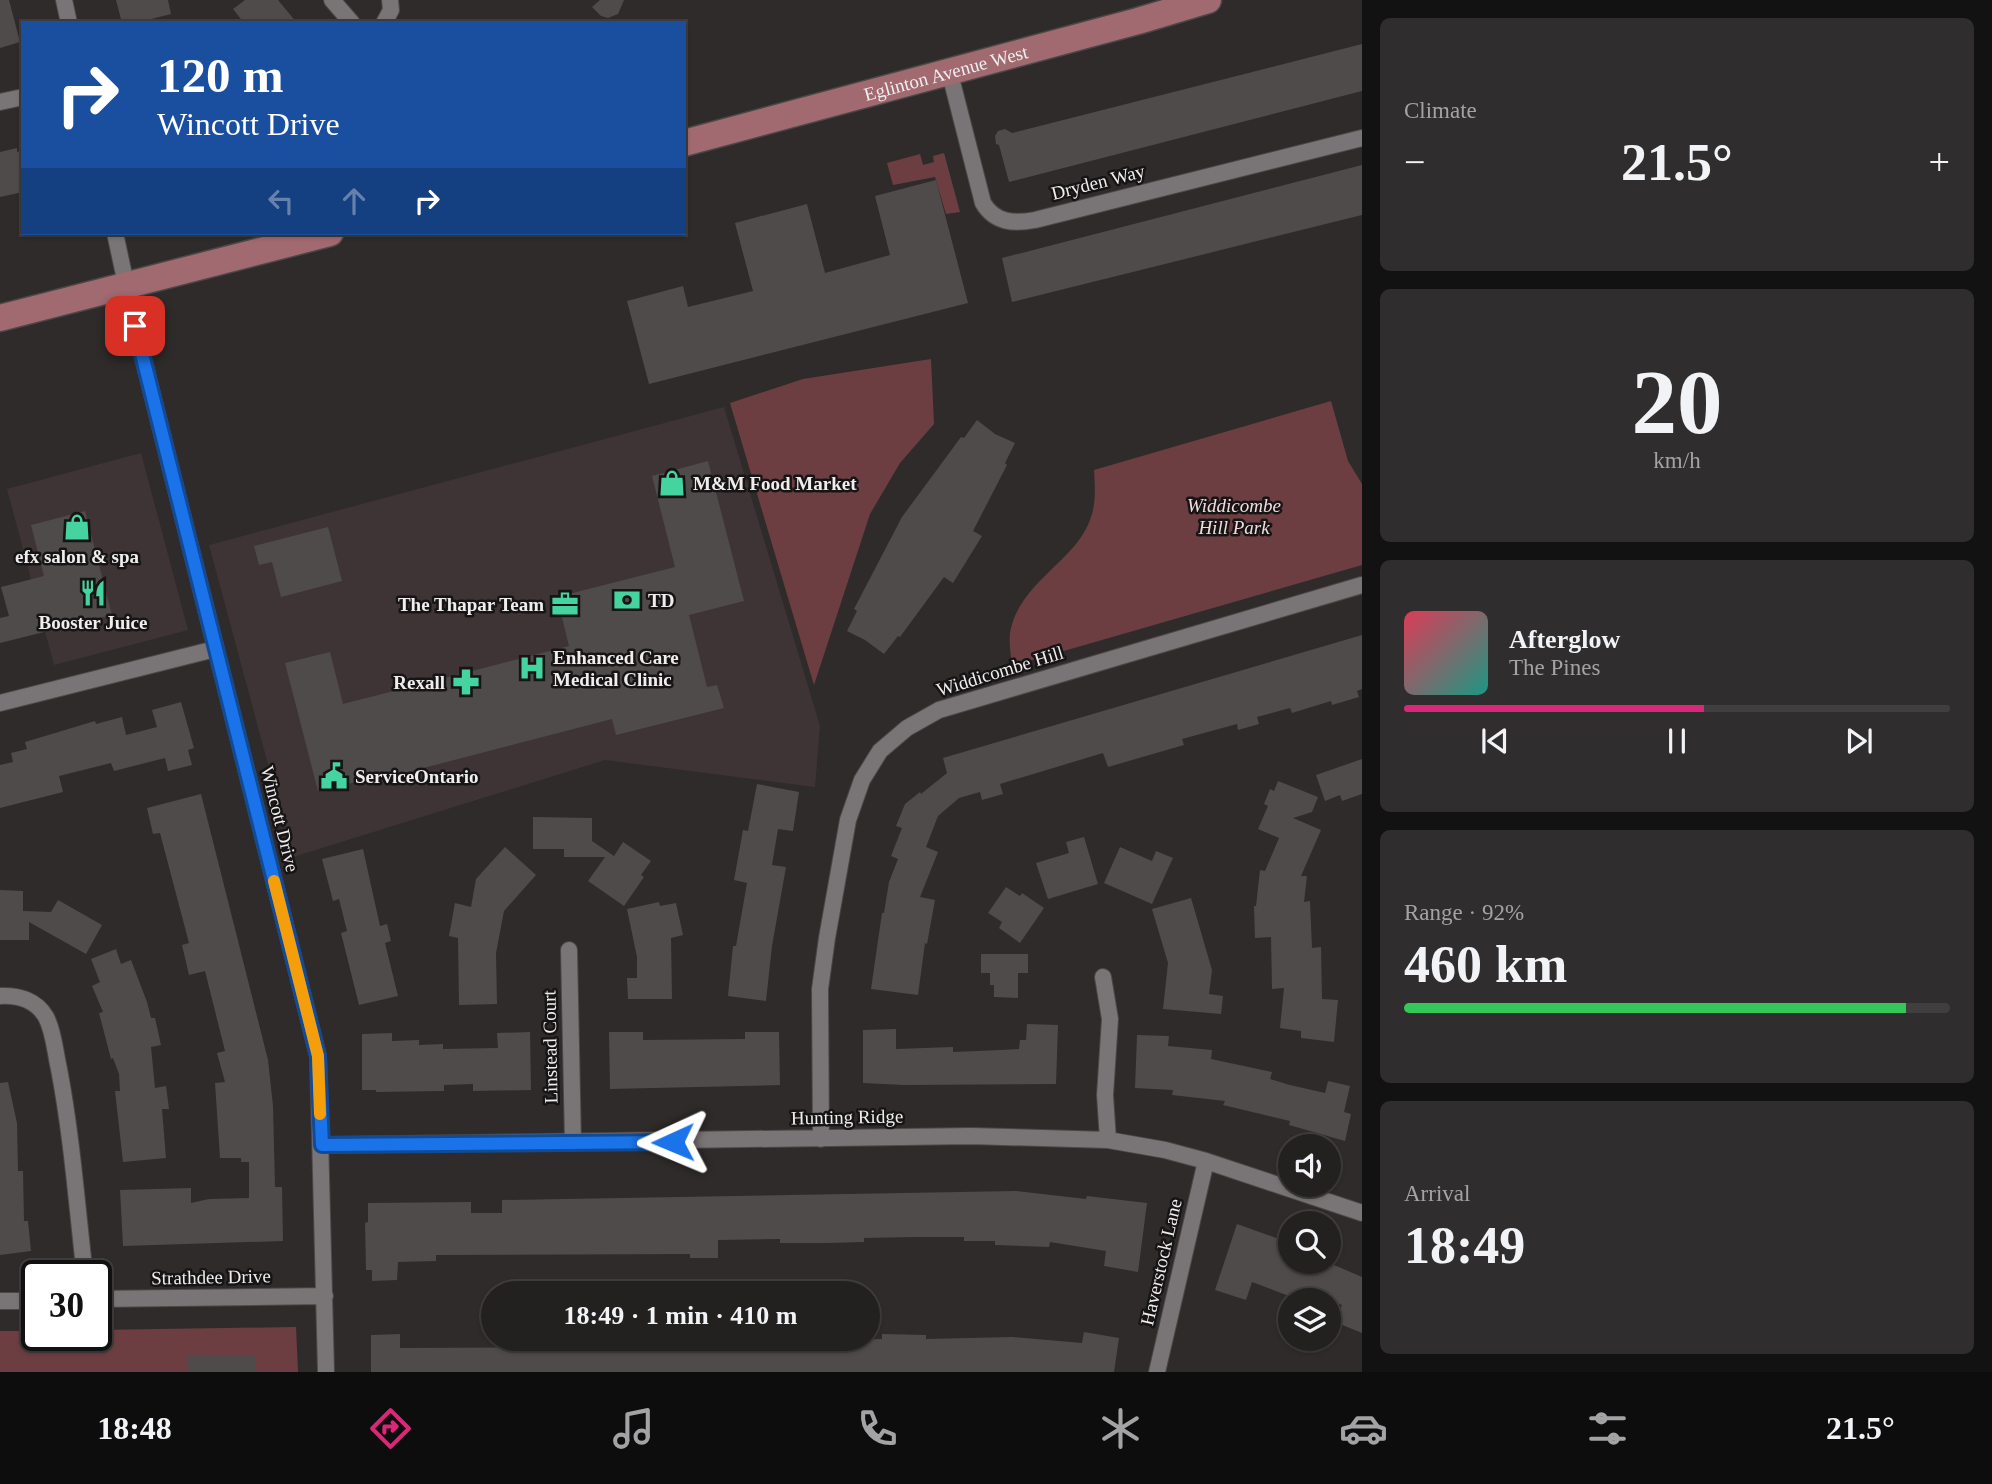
<!DOCTYPE html>
<html lang="en">
<head>
<meta charset="utf-8">
<style>
	:root { --surface:#232020; --page:#2f2d2d; --text:#f1f3f6; --muted:#a3a3a5; --line:#403e3e; --accent:#db2777 }
	body { margin:0; font-family:Georgia,serif; background:var(--page); color:var(--text); height:100vh; display:flex; flex-direction:column; font-size:26px; white-space:nowrap }
	* { box-sizing:border-box; margin:0 }
	p { font-size:23px; color:var(--muted) }
	.icon { flex:none; width:38px; height:38px; fill:none; stroke:currentColor; stroke-width:2; stroke-linecap:round; stroke-linejoin:round }
	.map { position:relative; flex:1; overflow:hidden }
	.drawer { display:flex; flex-direction:column; gap:18px; padding:18px; background:#131212; width:630px }
	.drawer>* { flex:none }
	.hud { position:absolute; left:21px; top:21px; width:665px; height:214px; border-radius:0px; box-shadow:0 2px 5px #0004,0 0 0 2px var(--line); background:#1a4fa0; color:#fff; overflow:hidden }
	.tools { position:absolute; left:1278px; top:1134px; display:grid; gap:14px }
	.tools a { display:grid; place-items:center; width:63px; height:63px; border-radius:50%; background:var(--surface); box-shadow:0 2px 5px #0004,0 0 0 2px var(--line); font-size:35px }
	.speed { position:absolute; left:21px; top:1260px; display:flex; gap:14px; font-size:35px; font-weight:700; text-align:center }
	.speed>* { display:grid; place-content:center; width:91px; height:91px; border-radius:50%; background:var(--surface); box-shadow:0 2px 5px #0004,0 0 0 2px var(--line); line-height:1 }
	.speed .limit { border:4px solid #111; border-radius:10px; background:#fff; color:#111 }
	.pin { position:absolute; display:grid; place-items:center; width:60px; height:60px; color:#fff; margin:-30px; border-radius:14px; box-shadow:0 4px 10px #0006 }
	.me { position:absolute; width:77px; margin:-38px; rotate:269deg; stroke-linejoin:round; filter:drop-shadow(0 0 5px #0008) }
	.turn { display:flex; align-items:center; gap:24px; height:147px; padding:0 21px; font-size:32px }
	.turn .icon { width:91px; height:91px; stroke-width:2.5 }
	.turn b { display:block; font-size:49px; line-height:60px }
	.lanes { display:flex; align-items:center; height:66px; padding:0 21px; background:#0003; justify-content:center; gap:35px; direction:ltr }
	.lanes .off { opacity:.35 }
	.big { font-size:52px; font-weight:700; line-height:1.1 }
	.drawer .widget { flex:1; display:flex; flex-direction:column; justify-content:center; gap:10px; min-width:0; padding:0 24px; border-radius:10px; background:var(--page) }
	.drawer .dial { align-items:center; gap:0 }
	.dial b { font-size:91px; line-height:1 }
	.song { display:flex; align-items:center; gap:21px }
	.cover { width:84px; height:84px; border-radius:10px; background:linear-gradient(135deg,hsl(350 70% 55%),hsl(170 70% 35%)) }
	.played { height:7px; border-radius:4px; background:linear-gradient(90deg,var(--accent) 55%,var(--line) 55%) }
	.keys { display:flex; justify-content:space-around; direction:ltr }
	.heat { display:flex; justify-content:space-between; align-items:center; font-size:38px; direction:ltr }
	.charge { height:10px; border-radius:5px; background:linear-gradient(90deg,#34c759 92%,var(--line) 0) }
	.trip { position:absolute; left:481px; top:1281px; width:399px; height:70px; border-radius:35px; background:var(--surface); box-shadow:0 2px 5px #0004,0 0 0 2px var(--line); font-weight:700; line-height:70px; text-align:center }
	.tabs { display:flex; height:112px; justify-content:space-around; align-items:center; background:#0e0d0d; color:var(--muted) }
	.tabs .icon { width:49px; height:49px }
	.tabs .current { color:var(--accent) }
	.tabs b { font-size:32px; color:var(--text) }
	main { display:flex; flex:1; min-height:0 }
	.map>svg:first-child { display:block }
</style>
</head>
<body>
<main>
<div class="map">
<svg width="1362" height="1372" viewBox="0 0 1362 1372">
	<rect width="100%" height="100%" fill="#2f2b2b"/>
	<path fill="#3f3435" d="M 724,407 L 820,726 L 815,787 L 605,760 L 293,857 L 209,545 Z
		M 141,453 L 188,630 L 54,665 L 7,489 Z"/>
	<path fill="#6c3e42" d="M 944,153 L 960,212 L 946,214 L 935,177 L 893,185 L 887,163 L 920,154 L 923,165 L 934,162 L 933,156 Z
		M 931,359 L 934,424 L 900,463 L 870,514 L 814,685 L 730,403 L 803,379 Z
		M 1331,401 L 1348,461 L 1362,484 L 1362,565 L 1012,666 C 1011,654 1008,640 1011,628 C 1023,579 1080,559 1092,514 C 1096,500 1095,485 1094,470 Z
		M 296,1327 L 298,1372 L 0,1372 L 0,1331 L 37,1331 L 37,1335 L 96,1335 L 96,1330 Z"/>
	<path fill="#4f4b4b" d="M 0,0 L 9,0 L 20,42 L 0,48 Z
		M 116,0 L 168,0 L 171,14 L 135,23 L 122,23 Z
		M 245,0 L 278,0 L 297,23 L 244,23 L 233,9 Z
		M 600,0 L 624,0 L 618,14 L 608,18 L 601,16 L 592,7 Z
		M 1362,44 L 1362,91 L 1009,182 L 999,145 L 996,144 L 995,136 L 998,131 L 1005,129 L 1012,133 Z
		M 17,148 L 17,152 L 23,150 L 23,192 L 0,197 L 0,152 Z
		M 1362,165 L 1362,215 L 1012,302 L 1002,258 Z
		M 936,180 L 968,303 L 649,384 L 627,301 L 683,286 L 688,307 L 753,291 L 735,223 L 807,204 L 825,273 L 890,255 L 875,196 Z
		M 977,420 L 995,434 L 1015,443 L 1005,463 L 1007,465 L 973,531 L 982,536 L 953,583 L 944,577 L 900,637 L 898,636 L 884,654 L 865,640 L 847,631 L 857,611 L 854,609 L 902,517 L 961,437 L 964,438 Z
		M 708,461 L 744,601 L 689,615 L 707,687 L 717,685 L 724,708 L 616,735 L 612,719 L 385,778 L 385,775 L 318,791 L 285,663 L 330,652 L 343,704 L 569,646 L 557,597 L 675,567 L 652,476 Z
		M 85,511 L 112,615 L 0,643 L 0,618 L 9,616 L 1,587 L 44,576 L 31,525 Z
		M 328,527 L 342,581 L 281,597 L 272,562 L 259,565 L 254,546 Z
		M 1362,635 L 1362,689 L 1357,691 L 1359,697 L 1332,705 L 1331,701 L 1292,713 L 1290,708 L 1257,717 L 1259,724 L 1238,730 L 1237,724 L 1182,739 L 1184,745 L 1108,767 L 1103,753 L 1000,784 L 1003,794 L 982,800 L 980,792 L 959,798 L 938,816 L 926,847 L 938,852 L 920,897 L 935,900 L 927,944 L 925,943 L 918,995 L 871,989 L 882,913 L 884,913 L 889,882 L 898,859 L 891,856 L 902,828 L 896,826 L 905,804 L 920,792 L 921,794 L 947,773 L 943,758 Z
		M 181,702 L 194,748 L 188,750 L 192,765 L 168,771 L 165,758 L 114,771 L 111,763 L 59,776 L 63,792 L 0,808 L 0,765 L 13,762 L 11,753 L 27,749 L 25,742 L 95,721 L 96,724 L 122,717 L 126,735 L 157,727 L 152,710 Z
		M 1362,759 L 1362,794 L 1342,801 L 1340,795 L 1325,801 L 1316,775 Z
		M 1278,781 L 1318,797 L 1312,812 L 1293,818 L 1321,830 L 1301,876 L 1307,876 L 1304,902 L 1310,901 L 1312,948 L 1321,947 L 1322,999 L 1338,1000 L 1334,1042 L 1301,1038 L 1301,1031 L 1280,1028 L 1284,988 L 1272,989 L 1271,937 L 1255,938 L 1254,906 L 1256,906 L 1260,870 L 1265,871 L 1279,838 L 1258,829 L 1268,806 L 1264,804 L 1270,789 L 1274,791 Z
		M 757,784 L 799,792 L 793,831 L 778,829 L 772,865 L 786,867 L 772,946 L 766,1001 L 728,996 L 733,946 L 736,946 L 747,883 L 734,880 L 743,830 L 748,831 Z
		M 201,794 L 268,1060 L 273,1106 L 275,1187 L 282,1187 L 283,1241 L 123,1246 L 120,1190 L 191,1188 L 191,1203 L 209,1199 L 249,1198 L 249,1162 L 241,1162 L 241,1158 L 220,1158 L 215,1083 L 225,1082 L 217,1053 L 225,1051 L 205,971 L 189,975 L 182,945 L 189,943 L 160,833 L 153,834 L 147,808 Z
		M 533,817 L 592,818 L 592,841 L 614,856 L 623,842 L 651,861 L 641,875 L 644,877 L 624,906 L 588,881 L 605,857 L 564,857 L 564,849 L 533,849 Z
		M 1084,837 L 1098,884 L 1048,899 L 1036,863 L 1069,853 L 1066,842 Z
		M 505,847 L 536,875 L 504,911 L 496,953 L 497,1004 L 459,1005 L 458,938 L 449,936 L 455,903 L 471,907 L 476,879 Z
		M 1120,847 L 1152,861 L 1156,851 L 1173,858 L 1152,904 L 1104,883 Z
		M 363,849 L 380,926 L 387,924 L 391,941 L 385,943 L 398,996 L 359,1005 L 341,933 L 347,931 L 339,899 L 333,901 L 322,859 Z
		M 1006,887 L 1020,896 L 1022,893 L 1044,908 L 1020,943 L 999,928 L 1002,922 L 988,913 Z
		M 0,890 L 23,891 L 23,911 L 51,912 L 58,900 L 102,925 L 86,954 L 29,922 L 29,940 L 0,940 Z
		M 1191,898 L 1212,970 L 1209,994 L 1223,996 L 1221,1014 L 1163,1009 L 1168,963 L 1152,909 Z
		M 659,902 L 660,906 L 676,903 L 683,935 L 671,938 L 672,999 L 628,999 L 627,978 L 637,978 L 637,957 L 627,909 Z
		M 116,949 L 121,964 L 131,960 L 147,1002 L 151,1018 L 155,1018 L 161,1045 L 151,1047 L 155,1088 L 166,1086 L 169,1109 L 162,1109 L 166,1158 L 123,1162 L 115,1091 L 120,1091 L 119,1074 L 113,1058 L 111,1059 L 99,1013 L 103,1012 L 92,986 L 100,982 L 91,959 Z
		M 981,954 L 1028,954 L 1028,973 L 1018,973 L 1018,998 L 994,997 L 994,985 L 990,985 L 990,973 L 981,973 Z
		M 1027,1024 L 1058,1025 L 1056,1084 L 904,1085 L 863,1083 L 863,1030 L 896,1029 L 896,1049 L 953,1047 L 953,1052 L 1001,1050 L 1019,1049 L 1020,1040 L 1026,1040 Z
		M 530,1032 L 531,1090 L 473,1091 L 473,1084 L 444,1085 L 444,1091 L 376,1092 L 376,1090 L 362,1090 L 362,1034 L 392,1033 L 392,1041 L 419,1040 L 419,1045 L 443,1044 L 443,1049 L 498,1048 L 497,1033 Z
		M 609,1032 L 643,1032 L 643,1040 L 745,1039 L 745,1032 L 779,1032 L 780,1085 L 610,1089 Z
		M 1137,1035 L 1169,1036 L 1168,1046 L 1212,1050 L 1211,1059 L 1272,1072 L 1270,1079 L 1290,1085 L 1325,1093 L 1328,1081 L 1350,1086 L 1344,1112 L 1351,1114 L 1345,1141 L 1289,1125 L 1290,1121 L 1223,1105 L 1225,1101 L 1172,1095 L 1173,1090 L 1135,1088 Z
		M 8,1082 L 17,1123 L 18,1171 L 23,1171 L 24,1221 L 28,1221 L 31,1251 L 0,1255 L 0,1083 Z
		M 1016,1191 L 1086,1199 L 1087,1196 L 1147,1203 L 1138,1272 L 1104,1266 L 1106,1251 L 1050,1242 L 1049,1247 L 995,1245 L 995,1241 L 964,1241 L 964,1237 L 915,1237 L 864,1238 L 864,1242 L 827,1243 L 780,1243 L 780,1239 L 718,1240 L 718,1258 L 690,1258 L 690,1254 L 436,1255 L 436,1261 L 398,1262 L 397,1280 L 372,1281 L 372,1270 L 366,1270 L 365,1223 L 368,1222 L 368,1203 L 471,1202 L 471,1213 L 502,1213 L 502,1200 Z
		M 1237,1224 L 1290,1243 L 1290,1262 L 1335,1262 L 1334,1265 L 1362,1277 L 1362,1333 L 1335,1322 L 1342,1305 L 1298,1288 L 1294,1298 L 1252,1282 L 1246,1300 L 1215,1290 Z
		M 1084,1332 L 1119,1338 L 1114,1372 L 371,1372 L 371,1335 L 400,1334 L 400,1348 L 596,1347 L 596,1339 L 629,1339 L 629,1347 L 699,1347 L 699,1344 L 744,1342 L 882,1339 L 882,1334 L 926,1335 L 926,1339 L 1012,1337 L 1082,1343 Z
		M 255,1355 L 255,1372 L 188,1372 L 188,1356 Z"/>
	<g fill="none" stroke-linecap="round" stroke-linejoin="round">
		<g stroke="#4b4848" stroke-width="18">
			<path id="street" d="M 64,0 L 69,23
				M 332,0 L 352,23
				M 384,23 L 391,10 L 390,0
				M 949,70 L 983,203 C 995,223 1014,224 1035,220 L 1362,138
				M 0,102 L 23,97
				M 115,233 L 135,326 L 318,1056 L 326,1372
				M 0,703 L 215,649
				M 569,950 L 573,1143
				M 1103,977 L 1110,1019 L 1105,1095 L 1108,1140
				M 0,996 C 18,995 36,1000 46,1017 C 54,1032 55,1052 59,1069 C 72,1137 77,1207 85,1276
				M 821,1139 L 820,989 L 827,938 L 848,820 L 862,780 L 880,751 L 907,728 L 939,710 L 1362,585
				M 322,1145 L 971,1136 L 1108,1140 L 1165,1150 L 1206,1161 L 1362,1213
				M 96,1299 L 325,1296
				M 0,1301 L 37,1301
				M 1157,1372 L 1206,1161"/>
		</g>
		<g stroke="#4b4848" stroke-width="29">
			<g id="primary">
				<path id="s1" d="M 684,143 L 1138,21 L 1208,0"/>
				<path d="M 0,318 L 330,233"/>
			</g>
		</g>
		<use href="#street" stroke="#797475" stroke-width="16"/>
		<use href="#primary" stroke="#a16970" stroke-width="26"/>
	</g>
	<g fill="none" stroke-linecap="round" stroke-linejoin="round">
		<g stroke="#114b97" stroke-width="18">
			<path id="route" d="M 135,326 L 318,1056 L 322,1145 L 673,1142"/>
		</g>
		<use href="#route" stroke="#1a73e8" stroke-width="12"/>
		<path stroke="#f59e0b" stroke-width="12" d="M 274,881 L 318,1056 L 320,1114"/>
	</g>
	<defs>
		<g id="shop-bare" transform="scale(2.1)"><path d="M-5-2.5h2.3a2.7 3.5 0 0 1 5.4 0H5L5.5 6h-11ZM-1.5-2.5h3a1.5 2.3 0 0 0-3 0Z" fill="#45d49f" stroke="#161414" stroke-width="2.5" paint-order="stroke"/></g>
		<g id="restaurant-bare" transform="scale(2.1)"><path d="M-5-6h1v4h1v-4h1v4h1v-4h1v5L-1.5 .5V6h-2V.5L-5-1ZM5-6V6H3V1.5H1.5Q1.5-4 5-6Z" fill="#45d49f" stroke="#161414" stroke-width="2.5" paint-order="stroke"/></g>
		<g id="bank-bare" transform="scale(2.1)"><path d="M-6-4H6V4H-6ZM0-2.3a2.3 2.3 0 1 0 0 4.6a2.3 2.3 0 1 0 0-4.6Z" fill="#45d49f" stroke="#161414" stroke-width="2.5" paint-order="stroke"/></g>
		<g id="office-bare" transform="scale(2.1)"><path d="M-6-3h4V-5.5h4V-3h4V5H-6ZM-1-4.5V-3h2v-1.5ZM-6 0V1H6V0Z" fill="#45d49f" stroke="#161414" stroke-width="2.5" paint-order="stroke"/></g>
		<g id="hospital-bare" transform="scale(2.1)"><path d="M-5-5h3v3.5h4V-5h3V5h-3V1.5h-4V5h-3Z" fill="#45d49f" stroke="#161414" stroke-width="2.5" paint-order="stroke"/></g>
		<g id="pharmacy-bare" transform="scale(2.1)"><path d="M-2-6h4v4h4v4h-4v4h-4v-4h-4v-4h4Z" fill="#45d49f" stroke="#161414" stroke-width="2.5" paint-order="stroke"/></g>
		<g id="civic-bare" transform="scale(2.1)"><path d="M-.6-6.5H3V-4.5H.6V-3L4-1V1h2V6H-6V1h2V-1L-.6-3ZM-1.2 2.5V6h2.4V2.5Z" fill="#45d49f" stroke="#161414" stroke-width="2.5" paint-order="stroke"/></g>
	</defs>
	<g fill-rule="evenodd">
		<use href="#shop-bare" x="672" y="483"/>
		<use href="#shop-bare" x="77" y="527"/>
		<use href="#restaurant-bare" x="93" y="593"/>
		<use href="#bank-bare" x="627" y="600"/>
		<use href="#office-bare" x="565" y="604"/>
		<use href="#hospital-bare" x="532" y="668"/>
		<use href="#pharmacy-bare" x="466" y="682"/>
		<use href="#civic-bare" x="334" y="776"/>
	</g>
	<g text-anchor="middle" dominant-baseline="central" stroke-width="5" stroke-linejoin="round" paint-order="stroke">
		<g font-size="19" fill="#efeded" stroke="#161414">
			<text stroke="none"><textPath href="#s1" startOffset="271">Eglinton Avenue West</textPath></text>
			<text transform="translate(1098 182) rotate(-14)">Dryden Way</text>
			<text transform="translate(1000 671) rotate(-17)">Widdicombe Hill</text>
			<text transform="translate(280 819) rotate(76)">Wincott Drive</text>
			<text transform="translate(550 1047) rotate(-91)">Linstead Court</text>
			<text transform="translate(847 1117) rotate(-1)">Hunting Ridge</text>
			<text transform="translate(1161 1262) rotate(-77)">Haverstock Lane</text>
			<text transform="translate(211 1277) rotate(-1)">Strathdee Drive</text>
		</g>
		<g font-size="19" font-weight="bold" fill="#efeded" stroke="#161414" text-anchor="start">
			<text x="693" y="483">M&amp;M Food Market</text>
			<text x="77" y="556" text-anchor="middle">efx salon &amp; spa</text>
			<text x="648" y="600">TD</text>
			<text x="544" y="604" text-anchor="end">The Thapar Team</text>
			<text x="93" y="622" text-anchor="middle">Booster Juice</text>
			<text x="553" y="657">Enhanced Care<tspan x="553" dy="22">Medical Clinic</tspan></text>
			<text x="445" y="682" text-anchor="end">Rexall</text>
			<text x="355" y="776">ServiceOntario</text>
		</g>
		<g font-size="19" font-style="italic" fill="#f2dcdd" stroke="#161414">
			<text x="1234" y="505">Widdicombe<tspan x="1234" dy="22">Hill Park</tspan></text>
		</g>
	</g>
</svg>
<div class="tools">
<a><svg class="icon" aria-label="sound" viewBox="0 0 24 24"><path d="M4 9h4l5-4v14l-5-4H4zM17 9q2 3 0 6"/></svg></a>
<a><svg class="icon" aria-label="search" viewBox="0 0 24 24"><circle cx="10" cy="10" r="6"/><path d="M15 15l6 6"/></svg></a>
<a><svg class="icon" aria-label="layers" viewBox="0 0 24 24"><path d="M12 4l9 5-9 5-9-5zM3 14l9 5 9-5"/></svg></a>
</div>
<div class="speed"><div class="limit">30</div></div>
<div class="pin" style="left:135px;top:326px;background:#d93025"><svg class="icon" aria-label="arrive" viewBox="0 0 24 24"><path d="M6 21V4h12l-3 4 3 4H6"/></svg></div>
<svg class="me" style="left:673px;top:1142px" viewBox="-20 -20 40 40"><path d="M0-17L14 15 0 8-14 15z" fill="#1a73e8" stroke="#fff" stroke-width="4"/></svg>
<div class="trip">18:49 · 1 min · 410 m</div>
<div class="hud">
<div class="turn"><svg class="icon" aria-label="right" viewBox="0 0 24 24"><path d="M7 20v-9h11M14 6l5 5-5 5"/></svg><div><b>120 m</b>Wincott Drive</div></div>
<div class="lanes"><svg class="icon off" aria-label="left" viewBox="0 0 24 24"><path d="M17 20v-9H6M10 6l-5 5 5 5"/></svg><svg class="icon off" aria-label="ahead" viewBox="0 0 24 24"><path d="M12 20V5M6 11l6-6 6 6"/></svg><svg class="icon" aria-label="right" viewBox="0 0 24 24"><path d="M7 20v-9h11M14 6l5 5-5 5"/></svg></div>
</div>
</div>
<section class="drawer">
<div class="widget"><p>Climate</p>
<div class="heat"><a>−</a><b class="big">21.5°</b><a>+</a></div>
</div>
<div class="widget dial"><b>20</b><p>km/h</p></div>
<div class="widget">
<div class="song"><i class="cover"></i><div><b>Afterglow</b><p>The Pines</p></div></div>
<div class="played"></div>
<div class="keys"><svg class="icon" aria-label="previous" viewBox="0 0 24 24"><path d="M18 5L8 12l10 7zM5 5v14"/></svg><svg class="icon" aria-label="pause" viewBox="0 0 24 24"><path d="M8 5v14M16 5v14"/></svg><svg class="icon" aria-label="next" viewBox="0 0 24 24"><path d="M6 5l10 7-10 7zM19 5v14"/></svg></div>
</div>
<div class="widget"><p>Range · 92%</p><b class="big">460 km</b><div class="charge"></div></div>
<div class="widget"><p>Arrival</p><b class="big">18:49</b></div>
</section>
</main>
<nav class="tabs">
<b>18:48</b>
<svg class="icon current" aria-label="directions" viewBox="0 0 24 24"><path d="M12 3l9 9-9 9-9-9zM9 14v-3h6M13 9l2 2-2 2"/></svg>
<svg class="icon" aria-label="music" viewBox="0 0 24 24"><path d="M9 18V5l10-2v13"/><circle cx="6" cy="18" r="3"/><circle cx="16" cy="16" r="3"/></svg>
<svg class="icon" aria-label="phone" viewBox="0 0 24 24"><path d="M5 4h4l2 5-3 2q2 4 5 5l2-3 5 2v4C11 20 4 13 5 4z"/></svg>
<svg class="icon" aria-label="climate" viewBox="0 0 24 24"><path d="M12 3v18M4 7l16 10M4 17L20 7"/></svg>
<svg class="icon" aria-label="car" viewBox="0 0 24 24"><path d="M5 17H2v-5l4-1 3-4h7l3 4 3 1v5h-3M9 17h6M6 11h13"/><circle cx="7" cy="17" r="2"/><circle cx="17" cy="17" r="2"/></svg>
<svg class="icon" aria-label="filters" viewBox="0 0 24 24"><path d="M4 7h16M4 17h16"/><circle cx="9" cy="7" r="2"/><circle cx="15" cy="17" r="2"/></svg>
<b>21.5°</b>
</nav>
</body>
</html>
